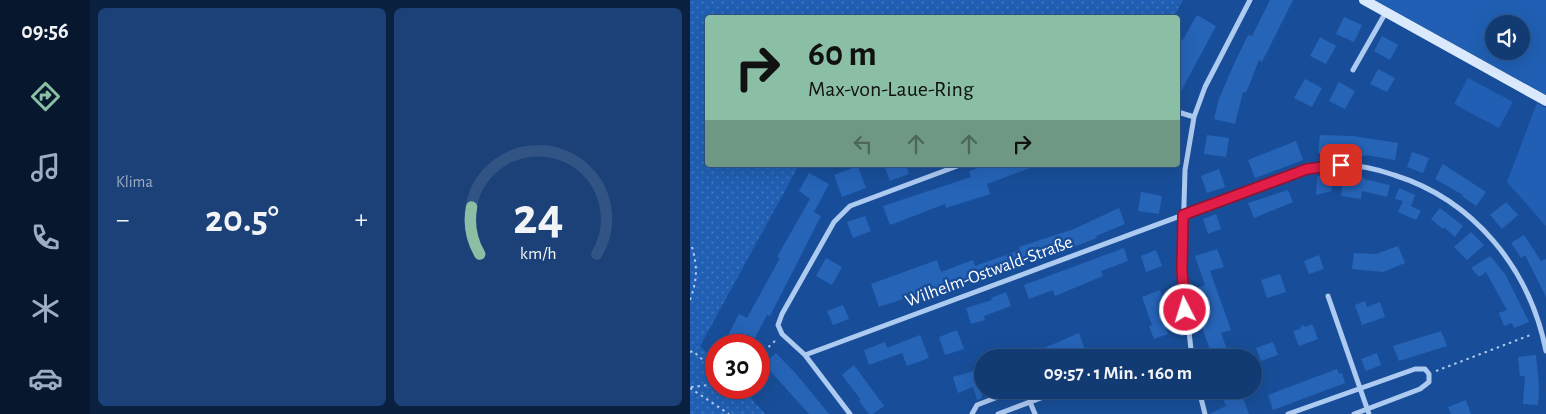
<!DOCTYPE html>
<html lang="de">
<head>
<meta charset="utf-8">
<style>
	:root { --surface:#123a73; --page:#1b4178; --text:#f1f3f6; --muted:#9cadc4; --line:#315485; --accent:#8abfa5 }
	body { margin:0; font-family:"Alegreya Sans",sans-serif; background:var(--page); color:var(--text); height:100vh; display:flex; flex-direction:column; font-size:19px; white-space:nowrap }
	* { box-sizing:border-box; margin:0 }
	p { font-size:16px; color:var(--muted) }
	.icon { flex:none; width:28px; height:28px; fill:none; stroke:currentColor; stroke-width:2; stroke-linecap:round; stroke-linejoin:round }
	.map { position:relative; flex:1; overflow:hidden }
	.sheet { display:flex; flex-direction:column; gap:8px; padding:8px; background:#0a203f; width:600px }
	.sheet>* { flex:none }
	.banner { position:absolute; left:15px; top:15px; width:475px; height:152px; border-radius:5px; box-shadow:0 5px 20px #0002,0 0 0 1px var(--line); background:#8abfa5; color:#111; overflow:hidden }
	.buttons { position:absolute; left:795px; top:15px; display:grid; gap:10px }
	.buttons a { display:grid; place-items:center; width:45px; height:45px; border-radius:50%; background:var(--surface); box-shadow:0 5px 20px #0002,0 0 0 1px var(--line); font-size:25px }
	.speed { position:absolute; left:15px; top:334px; display:flex; gap:10px; font-size:25px; font-weight:700; text-align:center }
	.speed>* { display:grid; place-content:center; width:65px; height:65px; border-radius:50%; background:var(--surface); box-shadow:0 5px 20px #0002,0 0 0 1px var(--line); line-height:1 }
	.speed .limit { border:8px solid #d22; background:#fff; color:#111 }
	.pin { position:absolute; display:grid; place-items:center; width:42px; height:42px; color:#fff; margin:-21px; border-radius:10px; box-shadow:0 2px 8px #0006 }
	.me { position:absolute; width:55px; margin:-28px; rotate:355deg; stroke-linejoin:round; filter:drop-shadow(0 0 4px #0008) }
	.turn { display:flex; align-items:center; gap:18px; height:105px; padding:0 20px; font-size:22px }
	.turn .icon { width:65px; height:65px; stroke-width:2.5 }
	.turn b { display:block; font-size:35px; line-height:42px }
	.lanes { display:flex; align-items:center; height:48px; padding:0 20px; background:#0003; justify-content:center; gap:25px; direction:ltr }
	.lanes .off { opacity:.35 }
	.big { font-size:38px; font-weight:700; line-height:1.1 }
	.sheet .tile { flex:1; display:flex; flex-direction:column; justify-content:center; gap:8px; min-width:0; padding:0 18px; border-radius:8px; background:var(--page) }
	.sheet .dial { align-items:center; gap:0 }
	.dial svg { height:130px; overflow:visible; fill:none; stroke:var(--line); stroke-width:7; stroke-linecap:round; text-anchor:middle }
	.dial text { fill:var(--text); stroke:none }
	.heat { display:flex; justify-content:space-between; align-items:center; font-size:28px; direction:ltr }
	.sheet .tiles { flex:1; display:grid; gap:8px; grid-template-columns:repeat(2,1fr) }
	.trip { position:absolute; left:284px; top:349px; width:288px; height:50px; border-radius:25px; background:var(--surface); box-shadow:0 5px 20px #0002,0 0 0 1px var(--line); font-weight:700; line-height:50px; text-align:center }
	main { display:flex; flex:1; min-height:0 }
	.tab-bar { display:flex; flex-direction:column; width:90px; justify-content:space-around; align-items:center; background:#07172e; color:var(--muted) }
	.tab-bar .icon { width:35px; height:35px }
	.tab-bar .on { color:var(--accent) }
	.tab-bar b { font-size:22px; color:var(--text) }
	.map>svg:first-child { display:block }
</style>
</head>
<body>
<main>
<nav class="tab-bar">
<b>09:56</b>
<svg class="icon on" aria-label="directions" viewBox="0 0 24 24"><path d="M12 3l9 9-9 9-9-9zM9 14v-3h6M13 9l2 2-2 2"/></svg>
<svg class="icon" aria-label="music" viewBox="0 0 24 24"><path d="M9 18V5l10-2v13"/><circle cx="6" cy="18" r="3"/><circle cx="16" cy="16" r="3"/></svg>
<svg class="icon" aria-label="phone" viewBox="0 0 24 24"><path d="M5 4h4l2 5-3 2q2 4 5 5l2-3 5 2v4C11 20 4 13 5 4z"/></svg>
<svg class="icon" aria-label="climate" viewBox="0 0 24 24"><path d="M12 3v18M4 7l16 10M4 17L20 7"/></svg>
<svg class="icon" aria-label="car" viewBox="0 0 24 24"><path d="M5 17H2v-5l4-1 3-4h7l3 4 3 1v5h-3M9 17h6M6 11h13"/><circle cx="7" cy="17" r="2"/><circle cx="17" cy="17" r="2"/></svg>
</nav>
<section class="sheet">
<div class="tiles">
<div class="tile"><p>Klima</p>
<div class="heat"><a>−</a><b class="big">20.5°</b><a>+</a></div>
</div>
<div class="tile dial"><svg viewBox="0 0 100 80">
<path d="M14 69A42 42 0 1 1 86 69"/>
<path d="M14 69A42 42 0 0 1 9 40" stroke="#8abfa5"/>
<text x="50" y="56" font-size="32" font-weight="700">24</text>
<text x="50" y="72" font-size="11">km/h</text>
</svg></div>
</div>
</section>
<div class="map">
<svg width="856" height="414" viewBox="0 0 856 414">
	<defs>
		<pattern id="park-dots" width="8" height="8" patternUnits="userSpaceOnUse" patternTransform="scale(1.25)"><rect width="8" height="8" fill="#205fb3"/><path d="M2 2h.1M6 6h.1" fill="none" stroke="#4177be" stroke-width="1.8" stroke-linecap="round"/></pattern>
	</defs>
	<rect width="100%" height="100%" fill="#184e99"/>
	<path fill="#205fb3" fill-rule="evenodd" d="M 685,0 L 856,0 L 856,95 ZM 804,24 L 831,24 L 831,51 L 804,51 Z
		M 778,78 L 823,102 L 809,128 L 764,104 Z
		M 847,103 L 856,108 L 856,226 L 817,182 Z"/>
	<path fill="url(#park-dots)" d="M 0,0 L 493,0 L 483,18 L 18,18 L 18,165 L 109,165 L 10,346 L 26,362 L 26,388 L 52,388 L 75,414 L 0,414 Z"/>
	<path fill="#2664b8" d="M 580,0 L 603,0 L 572,62 L 569,60 L 556,93 L 553,92 L 545,124 L 524,119 L 529,99 L 544,64 L 558,35 L 562,36 Z
		M 507,15 L 526,26 L 488,97 L 488,39 L 492,41 Z
		M 654,17 L 672,25 L 664,42 L 646,34 Z
		M 692,36 L 708,45 L 700,60 L 684,51 Z
		M 630,37 L 646,46 L 636,64 L 620,56 Z
		M 688,69 L 705,78 L 697,92 L 680,84 Z
		M 615,79 L 632,88 L 622,107 L 604,98 Z
		M 649,82 L 665,91 L 655,109 L 639,101 Z
		M 517,135 L 539,138 L 536,157 L 514,154 Z
		M 630,135 L 662,136 L 708,143 L 705,160 L 676,155 L 676,156 L 628,153 Z
		M 606,141 L 613,160 L 565,178 L 558,160 Z
		M 722,152 L 739,158 L 733,173 L 717,167 Z
		M 753,164 L 796,192 L 786,206 L 772,196 L 773,195 L 745,179 Z
		M 194,165 L 216,165 L 219,174 L 200,181 Z
		M 297,165 L 346,166 L 297,184 L 300,194 L 256,208 L 255,204 L 200,225 L 193,206 L 281,177 L 279,171 Z
		M 168,166 L 176,188 L 152,197 L 144,175 Z
		M 529,169 L 535,187 L 517,193 L 511,176 Z
		M 119,173 L 139,184 L 124,212 L 131,216 L 80,316 L 77,315 L 61,345 L 52,345 L 37,337 L 49,314 L 57,318 L 90,258 L 87,257 L 120,199 L 109,191 Z
		M 639,174 L 642,191 L 626,195 L 627,176 Z
		M 654,174 L 674,177 L 674,179 L 700,185 L 697,197 L 672,191 L 671,199 L 651,196 Z
		M 709,188 L 725,195 L 721,206 L 731,211 L 726,220 L 708,212 L 713,201 L 705,199 Z
		M 598,190 L 603,202 L 564,218 L 558,203 Z
		M 451,192 L 472,196 L 469,214 L 448,211 Z
		M 816,202 L 828,215 L 812,229 L 800,215 Z
		M 429,208 L 435,224 L 406,236 L 407,238 L 357,257 L 356,254 L 299,275 L 297,271 L 189,307 L 181,284 L 247,260 L 251,272 L 283,260 L 285,266 L 330,250 L 329,247 L 384,229 Z
		M 750,208 L 773,226 L 765,237 L 754,227 L 753,229 L 741,219 Z
		M 526,214 L 531,229 L 518,234 L 513,219 Z
		M 175,216 L 181,231 L 163,238 L 157,222 Z
		M 781,232 L 794,245 L 777,260 L 764,247 Z
		M 834,235 L 851,261 L 856,259 L 856,297 L 835,255 L 831,258 L 821,243 Z
		M 708,246 L 715,263 L 693,272 L 662,269 L 664,253 L 686,254 Z
		M 434,248 L 438,261 L 411,271 L 413,276 L 365,296 L 363,290 L 339,299 L 334,285 Z
		M 527,249 L 534,267 L 520,271 L 541,330 L 531,333 L 540,358 L 523,358 L 509,319 L 518,316 L 507,288 L 515,285 L 505,256 Z
		M 466,250 L 472,266 L 456,272 L 451,256 Z
		M 629,255 L 634,269 L 619,274 L 614,261 Z
		M 800,256 L 815,274 L 839,322 L 824,328 L 822,323 L 814,326 L 809,313 L 817,310 L 812,301 L 796,272 L 789,277 L 781,268 Z
		M 136,258 L 152,267 L 142,285 L 126,276 Z
		M 590,274 L 596,292 L 577,298 L 571,280 Z
		M 470,290 L 475,304 L 468,306 L 478,334 L 464,339 L 459,326 L 462,325 L 452,297 Z
		M 316,292 L 321,306 L 294,316 L 295,320 L 281,324 L 276,308 L 302,300 L 301,298 Z
		M 675,301 L 677,307 L 690,302 L 695,317 L 672,325 L 665,305 Z
		M 153,305 L 159,319 L 143,325 L 137,311 Z
		M 622,324 L 628,339 L 609,346 L 603,331 L 610,329 L 612,325 L 616,327 Z
		M 267,330 L 274,349 L 255,355 L 249,337 Z
		M 751,331 L 757,346 L 709,361 L 703,346 Z
		M 389,333 L 398,358 L 382,358 L 382,354 L 373,358 L 332,358 L 347,351 L 349,347 L 352,349 Z
		M 230,335 L 239,358 L 217,366 L 212,353 L 179,365 L 174,350 L 195,342 L 197,348 Z
		M 583,342 L 588,355 L 571,361 L 566,348 Z
		M 86,353 L 107,375 L 139,414 L 119,414 L 74,364 Z
		M 687,353 L 691,365 L 676,371 L 671,359 Z
		M 846,355 L 849,386 L 848,405 L 833,404 L 835,376 L 830,376 L 828,357 Z
		M 164,365 L 194,406 L 183,414 L 179,414 L 169,401 L 171,400 L 152,375 Z
		M 292,369 L 292,398 L 287,400 L 283,387 L 268,393 L 263,377 Z
		M 647,369 L 649,374 L 652,373 L 655,383 L 583,410 L 578,395 Z
		M 470,390 L 498,390 L 498,391 L 474,400 Z
		M 530,390 L 550,390 L 559,414 L 519,414 L 536,406 Z
		M 776,400 L 781,414 L 761,414 L 758,407 Z"/>
	<g fill="none" stroke-linecap="round" stroke-linejoin="round">
		<path stroke="#adcaf1" stroke-width="2" stroke-dasharray="2.5 4" stroke-linecap="butt" d="M 0,300 C 7,280 8,268 2,247
			M 0,352 L 3,351 L 26,372
			M 69,356 L 87,339
			M 746,371 L 843,334
			M 1,387 L 26,384
			M 0,388 L 39,414"/>
		<path stroke="#adcaf1" stroke-width="5" d="M 663,70 L 696,12
			M 488,112 L 504,117
			M 638,296 L 679,414
			M 115,355 L 617,169 C 628,168 640,165 651,165 C 669,165 687,169 704,175 C 784,200 840,269 856,351
			M 502,358 L 492,271 L 495,170 L 504,117 L 515,87 L 560,0
			M 509,390 L 515,414
			M 340,402 L 345,414
			M 160,414 L 115,355 L 92,334 L 88,325 L 92,314 L 144,222 L 160,206 L 270,165
			M 282,414 L 287,405 L 326,390
			M 308,414 L 372,390
			M 598,414 L 725,369 L 735,369 L 739,374 L 739,382 L 730,389 L 664,414"/>
		<path stroke="#dbe9fc" stroke-width="10" d="M 674,0 L 856,101"/>
	</g>
	<g fill="none" stroke-linecap="round" stroke-linejoin="round">
		<g stroke="#92132f" stroke-width="12">
			<path id="route" d="M 495,310 L 492,271 L 493,215 L 617,169 L 651,165"/>
		</g>
		<use href="#route" stroke="#e11d48" stroke-width="9"/>
	</g>
	<g text-anchor="middle" dominant-baseline="central" stroke-width="5" stroke-linejoin="round" paint-order="stroke">
		<g font-size="18" fill="#fff" stroke="#184e99">
			<text transform="translate(299 272) rotate(-20)">Wilhelm-Ostwald-Straße</text>
		</g>
	</g>
</svg>
<div class="buttons">
<a><svg class="icon" aria-label="sound" viewBox="0 0 24 24"><path d="M4 9h4l5-4v14l-5-4H4zM17 9q2 3 0 6"/></svg></a>
</div>
<div class="speed"><div class="limit">30</div></div>
<div class="pin" style="left:651px;top:165px;background:#d93025"><svg class="icon" aria-label="arrive" viewBox="0 0 24 24"><path d="M6 21V4h12l-3 4 3 4H6"/></svg></div>
<svg class="me" style="left:495px;top:310px" viewBox="-20 -20 40 40"><circle r="17" fill="#e11d48" stroke="#fff" stroke-width="3"/><path d="M0-11L8 9 0 5-8 9z" fill="#fff"/></svg>
<div class="trip">09:57 · 1 Min. · 160 m</div>
<div class="banner">
<div class="turn"><svg class="icon" aria-label="right" viewBox="0 0 24 24"><path d="M7 20v-9h11M14 6l5 5-5 5"/></svg><div><b>60 m</b>Max-von-Laue-Ring</div></div>
<div class="lanes"><svg class="icon off" aria-label="left" viewBox="0 0 24 24"><path d="M17 20v-9H6M10 6l-5 5 5 5"/></svg><svg class="icon off" aria-label="ahead" viewBox="0 0 24 24"><path d="M12 20V5M6 11l6-6 6 6"/></svg><svg class="icon off" aria-label="ahead" viewBox="0 0 24 24"><path d="M12 20V5M6 11l6-6 6 6"/></svg><svg class="icon" aria-label="right" viewBox="0 0 24 24"><path d="M7 20v-9h11M14 6l5 5-5 5"/></svg></div>
</div>
</div>
</main>
</body>
</html>
